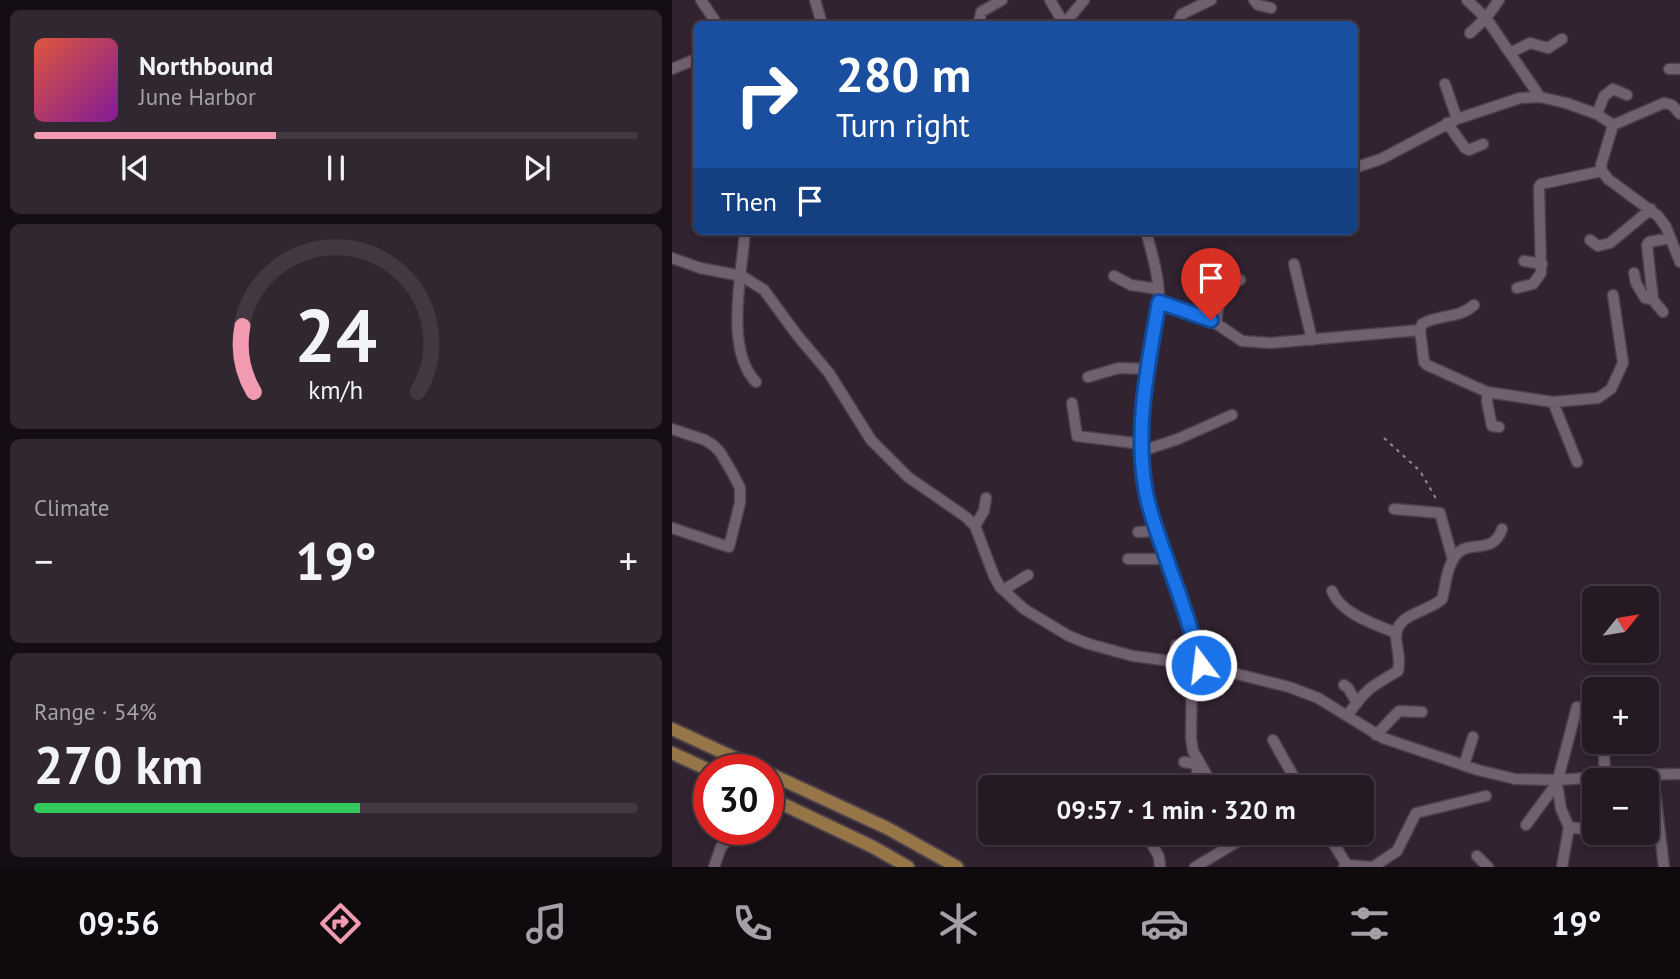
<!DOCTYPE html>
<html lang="en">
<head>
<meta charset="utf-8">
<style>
	:root { --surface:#251a24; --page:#312731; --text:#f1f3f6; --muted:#a3a1a6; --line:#423841; --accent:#f29ab0 }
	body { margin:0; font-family:"PT Sans",sans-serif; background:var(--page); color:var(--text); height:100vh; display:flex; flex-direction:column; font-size:26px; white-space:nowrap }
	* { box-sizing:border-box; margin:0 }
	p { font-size:23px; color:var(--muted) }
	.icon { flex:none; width:38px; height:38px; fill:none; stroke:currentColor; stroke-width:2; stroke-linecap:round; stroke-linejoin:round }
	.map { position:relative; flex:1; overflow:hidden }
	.details { display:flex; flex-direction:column; gap:10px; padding:10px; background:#140e14; width:672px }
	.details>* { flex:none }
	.hud { position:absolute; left:21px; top:21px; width:665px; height:214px; border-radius:10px; box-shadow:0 4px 10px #0003,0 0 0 2px var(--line); background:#1a4fa0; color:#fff; overflow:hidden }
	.needle { width:46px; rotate:60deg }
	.controls { position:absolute; left:910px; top:586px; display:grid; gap:14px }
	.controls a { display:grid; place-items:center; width:77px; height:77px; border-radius:10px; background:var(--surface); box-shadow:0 4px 10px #0003,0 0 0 2px var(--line); font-size:35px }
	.speed { position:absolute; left:21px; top:754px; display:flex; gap:14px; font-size:35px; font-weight:700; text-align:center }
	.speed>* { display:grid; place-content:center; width:91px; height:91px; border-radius:50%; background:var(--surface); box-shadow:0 4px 10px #0003,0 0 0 2px var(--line); line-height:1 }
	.speed .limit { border:10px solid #d22; background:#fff; color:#111 }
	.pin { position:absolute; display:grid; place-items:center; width:60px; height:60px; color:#fff; margin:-72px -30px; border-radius:50% 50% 50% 0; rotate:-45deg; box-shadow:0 0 7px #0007 }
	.pin .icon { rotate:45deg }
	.me { position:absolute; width:77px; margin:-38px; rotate:345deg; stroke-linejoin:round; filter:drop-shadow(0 0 5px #0008) }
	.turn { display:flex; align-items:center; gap:24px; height:147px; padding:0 28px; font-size:32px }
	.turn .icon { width:91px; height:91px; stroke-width:2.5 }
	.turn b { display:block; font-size:49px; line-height:60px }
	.then { display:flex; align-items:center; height:66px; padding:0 28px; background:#0003; gap:14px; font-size:26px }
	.big { font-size:52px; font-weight:600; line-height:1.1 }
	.details .widget { flex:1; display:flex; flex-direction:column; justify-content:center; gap:10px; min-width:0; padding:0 24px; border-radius:10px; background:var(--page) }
	.details .dial { align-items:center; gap:0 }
	.dial svg { height:182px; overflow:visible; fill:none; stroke:var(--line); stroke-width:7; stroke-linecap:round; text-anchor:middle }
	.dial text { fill:var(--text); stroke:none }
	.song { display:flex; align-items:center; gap:21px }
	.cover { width:84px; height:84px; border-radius:10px; background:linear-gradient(135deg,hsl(10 70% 55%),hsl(290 70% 35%)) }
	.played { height:7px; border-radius:4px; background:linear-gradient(90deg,var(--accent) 40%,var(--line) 40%) }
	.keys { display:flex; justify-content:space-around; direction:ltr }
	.heat { display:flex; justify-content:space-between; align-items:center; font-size:38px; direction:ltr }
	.charge { height:10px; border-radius:5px; background:linear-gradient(90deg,#34c759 54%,var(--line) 0) }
	.trip { position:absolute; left:306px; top:775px; width:396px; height:70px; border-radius:10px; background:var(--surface); box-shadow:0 4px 10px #0003,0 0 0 2px var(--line); font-weight:600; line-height:70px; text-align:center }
	.tabs { display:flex; height:112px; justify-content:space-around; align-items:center; background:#0f0a0e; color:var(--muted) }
	.tabs .icon { width:49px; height:49px }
	.tabs .on { color:var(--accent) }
	.tabs b { font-size:32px; color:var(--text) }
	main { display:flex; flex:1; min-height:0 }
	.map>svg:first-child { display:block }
</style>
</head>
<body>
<main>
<section class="details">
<div class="widget">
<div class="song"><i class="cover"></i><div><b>Northbound</b><p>June Harbor</p></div></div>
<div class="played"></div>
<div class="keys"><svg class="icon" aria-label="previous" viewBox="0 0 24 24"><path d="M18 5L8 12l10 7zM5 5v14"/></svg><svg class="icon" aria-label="pause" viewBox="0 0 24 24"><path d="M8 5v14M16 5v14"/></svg><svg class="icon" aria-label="next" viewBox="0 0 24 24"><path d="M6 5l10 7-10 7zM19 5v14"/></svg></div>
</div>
<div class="widget dial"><svg viewBox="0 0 100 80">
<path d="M14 69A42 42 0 1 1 86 69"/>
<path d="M14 69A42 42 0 0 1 9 40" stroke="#f29ab0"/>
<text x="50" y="56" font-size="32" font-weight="700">24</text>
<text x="50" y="72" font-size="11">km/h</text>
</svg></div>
<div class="widget"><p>Climate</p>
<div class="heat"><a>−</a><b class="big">19°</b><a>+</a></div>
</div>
<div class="widget"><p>Range · 54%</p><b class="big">270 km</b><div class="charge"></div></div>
</section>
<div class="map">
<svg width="1008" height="867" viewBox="0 0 1008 867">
	<rect width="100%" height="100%" fill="#312330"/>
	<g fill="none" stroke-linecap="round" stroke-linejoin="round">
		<g stroke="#4c404b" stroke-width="13">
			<path id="minor" d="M 29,0 L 45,24
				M 143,0 L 150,24
				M 378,0 L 392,24
				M 582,0 L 586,5 L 599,8
				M 795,0 L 814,18 L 798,33
				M 827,0 L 814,18 L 868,97
				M 307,24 L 309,12 L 330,0
				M 392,24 L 412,0
				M 505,24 L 510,14 L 539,0
				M 838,53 L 858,43 L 876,48 L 890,39
				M 0,69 L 24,59
				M 997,69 L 1008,69
				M 773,84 L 785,119
				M 925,114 L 932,96 L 941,89 L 955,95
				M 775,123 L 793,148 L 797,150 L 811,144
				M 941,125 L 929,165 L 930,171 L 936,179 L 986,216 L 994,227 L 1008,262
				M 682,168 L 709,159 L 785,119 L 848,98 L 868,97 L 894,103 L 925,114 L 941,125 L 992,103 L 1000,105 L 1008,114
				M 73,231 C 70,274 52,349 84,382
				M 474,231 C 480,254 487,276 487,299 C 487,316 481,335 478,352 C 472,385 467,420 470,454 C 475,527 510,594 529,665
				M 918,240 L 926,246 L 938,243 L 979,209
				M 0,258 L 28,268 L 70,276 L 92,290 L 125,335 L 157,373 L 199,440 L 236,477 L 294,517 L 303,526 L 322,576 L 328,587 L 352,609 L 397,636 L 417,644 L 461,656 L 529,665 L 617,687 L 646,698 L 711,738 L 806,770 L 843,779 L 885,780 L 957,775 L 1008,774
				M 852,261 L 870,264
				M 622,264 L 640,340
				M 962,273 L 964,283 L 973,298 L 981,300
				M 442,276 L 459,285 L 486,289
				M 845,288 L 861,284 L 869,273 L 867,187 L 869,184 L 930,171
				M 487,302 L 539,320 L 570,341 L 599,343 L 748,330
				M 802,305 C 787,319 767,314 750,324 L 748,330 L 752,362 L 755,365 L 815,392 L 881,402 L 926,398 L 939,389 L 951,363 L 941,295
				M 991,312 L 981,300 L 975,245 L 977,242 L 998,238
				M 544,322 L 549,286 L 568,280
				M 416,377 L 447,368 L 475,369
				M 815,392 L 815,402 L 820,426 L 827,427
				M 881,402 L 905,462
				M 400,403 L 405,436 L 470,444
				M 0,429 L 33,440 L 41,445 L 48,452 L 61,474 L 68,488 L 68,503 L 57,547 L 0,528
				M 470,451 L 506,439 L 560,415
				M 722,509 L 768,513 L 781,560
				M 303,526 L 312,511 L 314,498
				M 466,532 L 485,531
				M 456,559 L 495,559
				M 331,590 L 356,575
				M 660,591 C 669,614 703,624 724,633
				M 504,645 L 504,661
				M 520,665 L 519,738 L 521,751 L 542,788
				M 672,685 L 676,688 L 685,703
				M 675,716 C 694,689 698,687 726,671 C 729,660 725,649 724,637 C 724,613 755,613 770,599 C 774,585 774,568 784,555 C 796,539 821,556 830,529
				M 704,735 L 727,711 L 750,712
				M 601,740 L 628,788
				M 932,755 L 933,776
				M 512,762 L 524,764
				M 792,765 L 801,737
				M 981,775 L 992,867
				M 520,788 L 526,784 L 524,759
				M 854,825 L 885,783
				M 897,827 L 918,830
				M 474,833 L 487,857 L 488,867
				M 655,833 L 676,867
				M 805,856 L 816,867
				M 42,867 L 49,847 L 65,830
				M 523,867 L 580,833
				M 672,867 L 675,865 L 698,867
				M 701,867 L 725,851 L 744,813 L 814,796
				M 890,867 L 897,827 L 889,809 L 885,783 L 905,707"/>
		</g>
		<g stroke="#4c404b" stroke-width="16">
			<path id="major" d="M 0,729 L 89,770
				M 0,753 L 37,770
				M 96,773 L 215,828 L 285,867
				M 96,797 L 201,847 L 236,867"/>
		</g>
		<path stroke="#978b96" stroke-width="2" stroke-dasharray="3.5 5" stroke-linecap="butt" d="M 712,438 L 748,471 L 766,502"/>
		<use href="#minor" stroke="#71606f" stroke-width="10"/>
		<use href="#major" stroke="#967647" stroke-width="12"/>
	</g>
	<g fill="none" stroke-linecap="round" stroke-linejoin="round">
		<g stroke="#114b97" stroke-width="18">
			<path id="route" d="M 529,665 C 520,632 510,601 498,569 C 490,544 479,519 474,493 C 462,429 476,365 487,302 L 539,320"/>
		</g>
		<use href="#route" stroke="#1a73e8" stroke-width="12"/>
	</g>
</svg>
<div class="controls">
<a><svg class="needle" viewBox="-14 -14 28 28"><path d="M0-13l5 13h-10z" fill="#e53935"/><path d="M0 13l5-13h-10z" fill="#a3a1a6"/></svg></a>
<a>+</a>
<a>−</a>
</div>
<div class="speed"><div class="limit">30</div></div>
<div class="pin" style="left:539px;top:320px;background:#d93025"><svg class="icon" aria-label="arrive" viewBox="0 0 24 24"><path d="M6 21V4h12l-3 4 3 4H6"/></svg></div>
<svg class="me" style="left:529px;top:665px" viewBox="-20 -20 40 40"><circle r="17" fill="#1a73e8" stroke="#fff" stroke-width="3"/><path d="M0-11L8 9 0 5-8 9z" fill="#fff"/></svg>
<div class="trip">09:57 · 1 min · 320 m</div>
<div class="hud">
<div class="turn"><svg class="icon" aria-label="right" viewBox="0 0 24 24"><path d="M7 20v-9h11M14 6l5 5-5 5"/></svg><div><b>280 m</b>Turn right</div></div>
<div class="then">Then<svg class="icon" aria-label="arrive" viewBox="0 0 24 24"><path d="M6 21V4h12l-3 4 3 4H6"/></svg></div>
</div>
</div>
</main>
<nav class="tabs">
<b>09:56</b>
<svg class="icon on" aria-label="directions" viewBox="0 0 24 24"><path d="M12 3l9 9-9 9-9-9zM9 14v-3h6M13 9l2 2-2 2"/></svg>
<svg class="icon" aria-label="music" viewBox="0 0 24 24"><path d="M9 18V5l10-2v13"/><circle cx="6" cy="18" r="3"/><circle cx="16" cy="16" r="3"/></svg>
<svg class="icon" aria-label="phone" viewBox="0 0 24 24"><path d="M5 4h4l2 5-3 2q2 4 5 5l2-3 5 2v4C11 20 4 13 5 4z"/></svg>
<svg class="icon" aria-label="climate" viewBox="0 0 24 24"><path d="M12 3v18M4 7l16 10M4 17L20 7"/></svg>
<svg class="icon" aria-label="car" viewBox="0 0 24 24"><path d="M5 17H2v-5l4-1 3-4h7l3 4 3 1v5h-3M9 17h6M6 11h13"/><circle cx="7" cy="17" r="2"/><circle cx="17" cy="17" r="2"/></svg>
<svg class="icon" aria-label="filters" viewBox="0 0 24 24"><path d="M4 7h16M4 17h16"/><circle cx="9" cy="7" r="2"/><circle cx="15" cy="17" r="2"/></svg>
<b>19°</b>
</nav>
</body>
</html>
